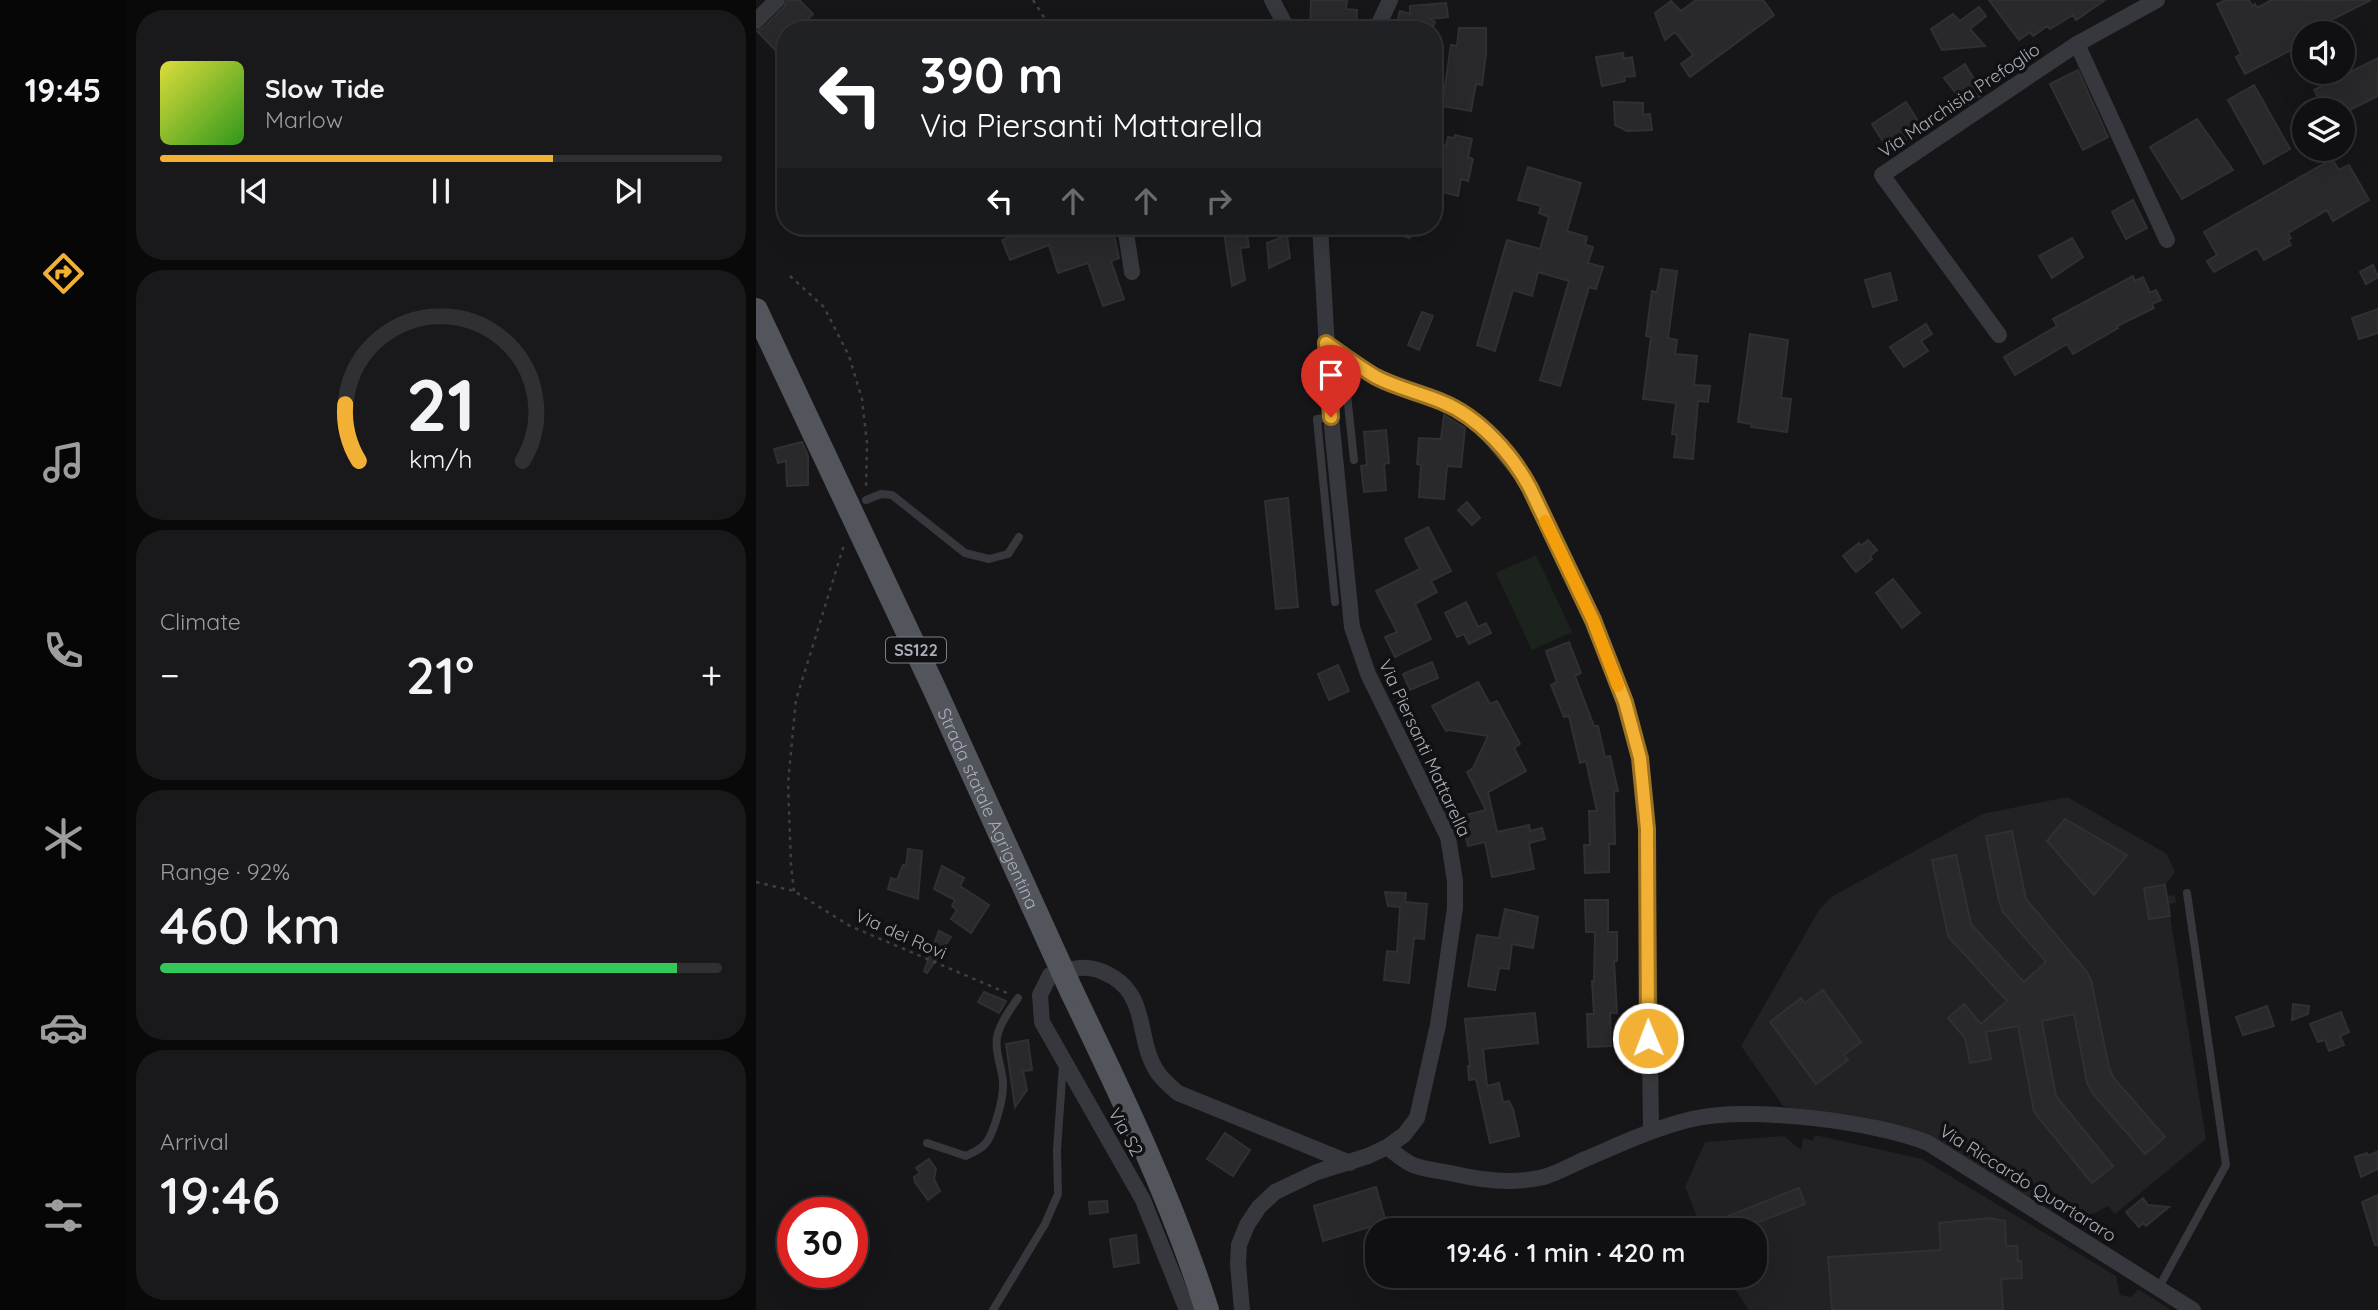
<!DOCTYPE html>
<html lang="en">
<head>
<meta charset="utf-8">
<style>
	:root { --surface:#101012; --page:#19191b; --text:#f1f3f6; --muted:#9c9d9f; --line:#303032; --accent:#f2b134 }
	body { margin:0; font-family:Quicksand,sans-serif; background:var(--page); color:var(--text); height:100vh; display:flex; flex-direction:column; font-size:26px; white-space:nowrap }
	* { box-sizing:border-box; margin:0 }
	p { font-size:23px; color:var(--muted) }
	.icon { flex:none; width:38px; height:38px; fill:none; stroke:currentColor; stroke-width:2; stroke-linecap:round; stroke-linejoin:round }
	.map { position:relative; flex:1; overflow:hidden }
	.side { display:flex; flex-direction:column; gap:10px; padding:10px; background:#09090a; width:630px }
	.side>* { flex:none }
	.guide { position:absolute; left:21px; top:21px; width:665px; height:214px; border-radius:28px; box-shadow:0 7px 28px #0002,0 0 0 2px var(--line); background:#202124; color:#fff; overflow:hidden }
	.buttons { position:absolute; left:1536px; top:21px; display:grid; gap:14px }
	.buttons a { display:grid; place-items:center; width:63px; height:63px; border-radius:50%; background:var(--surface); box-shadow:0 7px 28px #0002,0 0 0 2px var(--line); font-size:35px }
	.speed { position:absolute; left:21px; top:1197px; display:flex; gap:14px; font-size:35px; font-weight:700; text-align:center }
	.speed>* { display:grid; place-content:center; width:91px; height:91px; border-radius:50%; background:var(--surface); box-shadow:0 7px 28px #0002,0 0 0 2px var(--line); line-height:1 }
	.speed .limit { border:10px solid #d22; background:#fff; color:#111 }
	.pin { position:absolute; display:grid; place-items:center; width:60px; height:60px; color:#fff; margin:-72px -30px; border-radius:50% 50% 50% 0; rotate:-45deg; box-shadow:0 0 7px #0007 }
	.pin .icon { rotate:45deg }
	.me { position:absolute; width:77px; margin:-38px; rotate:359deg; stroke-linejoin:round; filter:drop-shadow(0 0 5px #0008) }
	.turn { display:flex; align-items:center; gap:24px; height:147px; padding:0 28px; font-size:32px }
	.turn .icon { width:91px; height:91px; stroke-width:2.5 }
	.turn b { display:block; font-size:49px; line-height:60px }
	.lanes { display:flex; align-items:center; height:66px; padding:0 28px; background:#0003; justify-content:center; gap:35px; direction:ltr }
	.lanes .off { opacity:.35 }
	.big { font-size:52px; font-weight:600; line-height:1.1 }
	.side .widget { flex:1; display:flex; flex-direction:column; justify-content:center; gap:10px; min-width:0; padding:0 24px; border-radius:28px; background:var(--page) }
	.side .dial { align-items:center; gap:0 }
	.dial svg { height:182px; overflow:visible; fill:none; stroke:var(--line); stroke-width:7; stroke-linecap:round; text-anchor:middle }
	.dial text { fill:var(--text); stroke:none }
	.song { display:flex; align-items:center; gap:21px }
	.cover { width:84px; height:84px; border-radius:10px; background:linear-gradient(135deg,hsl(60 70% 55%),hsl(110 70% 35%)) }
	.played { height:7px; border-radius:4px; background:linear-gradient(90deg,var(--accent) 70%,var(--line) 70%) }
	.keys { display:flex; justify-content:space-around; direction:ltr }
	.heat { display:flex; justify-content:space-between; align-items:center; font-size:38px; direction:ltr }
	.charge { height:10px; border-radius:5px; background:linear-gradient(90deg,#34c759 92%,var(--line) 0) }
	.trip { position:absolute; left:609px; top:1218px; width:402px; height:70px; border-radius:28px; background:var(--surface); box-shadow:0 7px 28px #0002,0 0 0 2px var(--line); font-weight:600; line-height:70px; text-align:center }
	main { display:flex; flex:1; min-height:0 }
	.tabs { display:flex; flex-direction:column; width:126px; justify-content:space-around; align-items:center; background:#060607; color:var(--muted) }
	.tabs .icon { width:49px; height:49px }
	.tabs .on { color:var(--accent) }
	.tabs b { font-size:32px; color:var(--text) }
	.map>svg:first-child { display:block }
</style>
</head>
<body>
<main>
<nav class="tabs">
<b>19:45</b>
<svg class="icon on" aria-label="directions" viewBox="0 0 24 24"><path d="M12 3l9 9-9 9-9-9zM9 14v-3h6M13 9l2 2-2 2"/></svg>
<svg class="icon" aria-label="music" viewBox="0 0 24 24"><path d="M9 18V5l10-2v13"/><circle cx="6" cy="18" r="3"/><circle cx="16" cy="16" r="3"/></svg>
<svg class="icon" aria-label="phone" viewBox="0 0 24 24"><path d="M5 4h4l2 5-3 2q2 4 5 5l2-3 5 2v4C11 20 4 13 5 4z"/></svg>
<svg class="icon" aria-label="climate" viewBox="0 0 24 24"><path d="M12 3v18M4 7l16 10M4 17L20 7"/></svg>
<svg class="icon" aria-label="car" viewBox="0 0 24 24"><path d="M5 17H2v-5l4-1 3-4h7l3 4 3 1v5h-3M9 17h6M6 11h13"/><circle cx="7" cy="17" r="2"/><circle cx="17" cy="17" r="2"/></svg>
<svg class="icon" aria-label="filters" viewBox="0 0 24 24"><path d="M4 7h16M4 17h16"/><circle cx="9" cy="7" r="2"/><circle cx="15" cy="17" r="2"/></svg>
</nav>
<section class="side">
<div class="widget">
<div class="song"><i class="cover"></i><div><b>Slow Tide</b><p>Marlow</p></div></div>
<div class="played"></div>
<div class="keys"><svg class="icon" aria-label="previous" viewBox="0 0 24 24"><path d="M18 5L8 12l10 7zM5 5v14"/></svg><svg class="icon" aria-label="pause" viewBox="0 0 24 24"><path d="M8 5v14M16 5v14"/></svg><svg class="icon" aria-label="next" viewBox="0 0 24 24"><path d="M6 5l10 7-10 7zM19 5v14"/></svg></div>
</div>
<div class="widget dial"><svg viewBox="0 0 100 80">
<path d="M14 69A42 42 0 1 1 86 69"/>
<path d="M14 69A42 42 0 0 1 8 44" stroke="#f2b134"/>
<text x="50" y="56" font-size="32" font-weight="700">21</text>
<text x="50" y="72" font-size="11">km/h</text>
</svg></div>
<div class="widget"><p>Climate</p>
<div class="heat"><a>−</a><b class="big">21°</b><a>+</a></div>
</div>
<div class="widget"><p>Range · 92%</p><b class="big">460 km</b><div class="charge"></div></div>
<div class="widget"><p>Arrival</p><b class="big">19:46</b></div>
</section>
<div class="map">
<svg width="1622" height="1310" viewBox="0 0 1622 1310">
	<rect width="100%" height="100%" fill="#161618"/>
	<path fill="#222225" d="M 1311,797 L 1411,854 L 1419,872 L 1409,885 L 1411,896 L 1419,895 L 1420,903 L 1412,904 L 1450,1139 L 1359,1214 L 1352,1206 L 1339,1213 L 1318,1217 L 1306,1216 L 1288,1206 L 1226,1168 L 1071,1115 L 1027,1106 L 985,1046 L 1063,910 L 1075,897 L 1226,814 Z
		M 1059,1135 L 1166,1159 L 1360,1276 L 1364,1295 L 1376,1297 L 1382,1289 L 1415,1310 L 993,1310 L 970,1276 L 999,1276 L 999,1230 L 946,1230 L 929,1187 L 949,1142 L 1028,1136 L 1045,1150 L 1047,1138 L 1057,1141 Z"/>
	<path fill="#1c231d" d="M 780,555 L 816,632 L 776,650 L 740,573 Z"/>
	<path fill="#29292c" stroke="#303034" stroke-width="2" d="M 31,0 L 43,0 L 57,14 L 41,30 L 30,30 L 30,50 L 24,55 L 1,31 L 7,28 L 28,7 Z
		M 555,0 L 591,0 L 590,9 L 601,10 L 600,30 L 554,30 Z
		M 940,0 L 1007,0 L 1018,15 L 934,77 L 925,64 L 937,55 L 919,32 L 909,40 L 899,13 L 915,1 L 925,11 Z
		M 1233,0 L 1349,0 L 1320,20 L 1317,15 L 1294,29 L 1291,26 L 1277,36 L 1274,32 L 1263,40 Z
		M 1470,0 L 1493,0 L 1496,6 L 1499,4 L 1501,8 L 1516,0 L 1615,0 L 1549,33 L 1549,73 L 1537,49 L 1489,74 L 1480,57 L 1485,54 L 1461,4 Z
		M 690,3 L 692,17 L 674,19 L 679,22 L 677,27 L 641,23 L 644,11 L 654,14 L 654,6 Z
		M 1223,7 L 1230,16 L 1214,29 L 1229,46 L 1186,50 L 1175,29 L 1197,14 L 1204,21 Z
		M 703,28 L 730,28 L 730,54 L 726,85 L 720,84 L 715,111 L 686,106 L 695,45 L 701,46 Z
		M 867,53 L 868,59 L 876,57 L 879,76 L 868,77 L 869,81 L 846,86 L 840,57 Z
		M 1622,58 L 1622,96 L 1592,111 L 1591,109 L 1569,110 L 1558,90 Z
		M 1209,64 L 1227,94 L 1210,106 L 1188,78 Z
		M 1322,70 L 1352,137 L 1327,150 L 1294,84 Z
		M 1498,85 L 1534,149 L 1508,164 L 1472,100 Z
		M 858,102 L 887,103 L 887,115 L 894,114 L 896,130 L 871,131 L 859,125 Z
		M 1150,102 L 1167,129 L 1133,151 L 1116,124 Z
		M 1441,119 L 1477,170 L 1426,199 L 1394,147 Z
		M 699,135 L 716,139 L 712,157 L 717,159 L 712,181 L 705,179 L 702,196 L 687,192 L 680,216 L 677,216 L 677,143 L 690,146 L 692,137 L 698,138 Z
		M 1576,159 L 1583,170 L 1593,165 L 1613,200 L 1577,221 L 1571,210 L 1532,233 L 1535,238 L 1532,240 L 1535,245 L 1508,260 L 1501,248 L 1458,272 L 1451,261 L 1461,255 L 1448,232 Z
		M 772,167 L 825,183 L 811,231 L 831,237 L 829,245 L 837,247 L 832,263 L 847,267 L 840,289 L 833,287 L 804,386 L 784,380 L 813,281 L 782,272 L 776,296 L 757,290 L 739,351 L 721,345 L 751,240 L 784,249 L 793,217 L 783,213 L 785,206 L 762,200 Z
		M 1377,200 L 1391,228 L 1370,239 L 1356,212 Z
		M 282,226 L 356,226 L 363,258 L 355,261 L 368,299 L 347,306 L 332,263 L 302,273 L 293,245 L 254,260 L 246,240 Z
		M 467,226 L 481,226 L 482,230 L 486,229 L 487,234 L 491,234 L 493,247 L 484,248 L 489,280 L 476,286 Z
		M 623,226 L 658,226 L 654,238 L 623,229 Z
		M 531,235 L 534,258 L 513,268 L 511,243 Z
		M 1316,238 L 1327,257 L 1296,278 L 1283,256 Z
		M 1617,265 L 1622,277 L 1610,284 L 1604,272 Z
		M 905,269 L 921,271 L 912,338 L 921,340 L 919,354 L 941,356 L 938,385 L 954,386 L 952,402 L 942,401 L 937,459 L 918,457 L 921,435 L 916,434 L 920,403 L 887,399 L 895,337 L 890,336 L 896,291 L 901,292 Z
		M 1134,273 L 1141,300 L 1117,307 L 1109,280 Z
		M 1377,276 L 1379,281 L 1387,277 L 1394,293 L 1400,290 L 1405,300 L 1396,304 L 1398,308 L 1361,326 L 1362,328 L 1317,354 L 1311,344 L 1259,375 L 1248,357 L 1301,326 L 1297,319 Z
		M 1622,309 L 1622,333 L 1603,339 L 1596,318 Z
		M 666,312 L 677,316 L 663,350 L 652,345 Z
		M 1170,324 L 1176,334 L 1165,341 L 1172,351 L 1148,367 L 1134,347 Z
		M 994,334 L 1032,340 L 1025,398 L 1035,399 L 1031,432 L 995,427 L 996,424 L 982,422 Z
		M 688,415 L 709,428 L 705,467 L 691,466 L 688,499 L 663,497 L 665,465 L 661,464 L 663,438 L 685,439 Z
		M 630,430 L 633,463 L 628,464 L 630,490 L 608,492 L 605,466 L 611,465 L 608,432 Z
		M 46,442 L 52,456 L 52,485 L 31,486 L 30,461 L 22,463 L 18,449 Z
		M 532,498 L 542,607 L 520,609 L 509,501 Z
		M 711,502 L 724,518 L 716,525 L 702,510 Z
		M 672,527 L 695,571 L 675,581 L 681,592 L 659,604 L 675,639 L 639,657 L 629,637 L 641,632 L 620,591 L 664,569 L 649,539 Z
		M 1112,540 L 1121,550 L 1114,556 L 1116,559 L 1100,572 L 1087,556 L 1103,543 L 1105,546 Z
		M 1137,579 L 1164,613 L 1146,628 L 1120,593 Z
		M 710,602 L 722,627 L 730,623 L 735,633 L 713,644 L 708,634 L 701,637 L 689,613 Z
		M 813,642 L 825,673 L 819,676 L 838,726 L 842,726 L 849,757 L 854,756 L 862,791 L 858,792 L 859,844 L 853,844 L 853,872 L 829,873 L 828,845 L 834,845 L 833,811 L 841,811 L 830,761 L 824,763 L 813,716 L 808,717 L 795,685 L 801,682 L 790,651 Z
		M 676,662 L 682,678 L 654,690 L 647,674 Z
		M 582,665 L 593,691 L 573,700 L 562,674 Z
		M 722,682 L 734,704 L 741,701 L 753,723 L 764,744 L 758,748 L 770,771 L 732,792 L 741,832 L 773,825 L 774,831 L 786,828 L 789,839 L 773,843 L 778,869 L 736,877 L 729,842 L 712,846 L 705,816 L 730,810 L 711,772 L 717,768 L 732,736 L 693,730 L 690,731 L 676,706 Z
		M 1309,819 L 1371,855 L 1338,895 L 1291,841 Z
		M 1256,831 L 1270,899 L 1331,972 L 1335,980 L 1353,1067 L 1357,1077 L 1409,1137 L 1389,1154 L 1337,1094 L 1331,1083 L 1318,1014 L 1286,1021 L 1300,1096 L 1357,1166 L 1336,1183 L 1278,1112 L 1262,1026 L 1230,1032 L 1235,1059 L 1214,1063 L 1209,1038 L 1192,1018 L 1208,1004 L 1225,1024 L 1251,1001 L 1192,936 L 1176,860 L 1200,855 L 1215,924 L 1268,982 L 1290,962 L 1247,912 L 1243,901 L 1230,836 Z
		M 152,849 L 166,851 L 162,899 L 132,889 L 135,878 L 141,880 L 147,865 L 150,866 Z
		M 186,866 L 208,878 L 204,886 L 233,905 L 215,933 L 195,919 L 201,910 L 196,906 L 199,900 L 178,889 Z
		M 1409,885 L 1414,916 L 1393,919 L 1388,888 Z
		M 629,892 L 650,893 L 649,902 L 671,904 L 668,939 L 658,938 L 653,983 L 628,980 L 631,951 L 641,952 L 644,907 L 632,906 Z
		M 829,900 L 852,900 L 852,932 L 861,932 L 861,961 L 858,961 L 861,1013 L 854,1013 L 855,1046 L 832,1047 L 831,1014 L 838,1014 L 836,981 L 838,981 L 839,932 L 830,932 Z
		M 749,909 L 782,917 L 777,948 L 756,944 L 753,969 L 743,968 L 739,990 L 712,986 L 721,935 L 743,938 Z
		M 183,931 L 195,937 L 171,973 L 168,971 Z
		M 1067,990 L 1105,1042 L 1088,1055 L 1092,1060 L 1060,1084 L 1014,1022 L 1045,998 L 1049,1003 Z
		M 228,992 L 250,1001 L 243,1013 L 222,1002 Z
		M 1537,1004 L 1553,1006 L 1552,1014 L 1536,1020 Z
		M 1511,1006 L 1518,1026 L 1487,1035 L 1480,1017 Z
		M 1585,1012 L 1593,1032 L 1584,1036 L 1588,1045 L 1573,1051 L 1569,1040 L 1562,1042 L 1554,1024 Z
		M 779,1013 L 782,1043 L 727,1049 L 731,1086 L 743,1083 L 747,1102 L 753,1101 L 757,1109 L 763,1136 L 734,1143 L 720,1079 L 713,1080 L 712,1066 L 714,1066 L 709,1019 Z
		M 272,1040 L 276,1070 L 267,1071 L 271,1090 L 259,1107 L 250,1044 Z
		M 469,1133 L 494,1150 L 477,1176 L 451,1159 Z
		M 1622,1151 L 1622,1169 L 1605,1177 L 1599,1157 L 1611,1153 L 1612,1156 Z
		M 173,1159 L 180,1169 L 178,1179 L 184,1191 L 172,1200 L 159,1182 L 158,1177 L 164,1173 L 160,1168 Z
		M 620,1187 L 630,1222 L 567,1241 L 558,1206 Z
		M 1043,1188 L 1049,1204 L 982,1230 L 937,1230 Z
		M 1622,1195 L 1622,1245 L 1619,1245 L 1606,1202 Z
		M 1387,1198 L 1392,1205 L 1413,1207 L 1390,1226 L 1387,1223 L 1383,1227 L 1370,1212 Z
		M 351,1201 L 352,1212 L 334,1214 L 333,1202 Z
		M 1234,1218 L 1249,1221 L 1250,1246 L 1261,1246 L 1262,1261 L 1265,1261 L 1266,1278 L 1245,1279 L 1247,1310 L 1076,1310 L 1072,1257 L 1185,1250 L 1183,1223 Z
		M 380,1235 L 383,1263 L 358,1267 L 354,1239 Z"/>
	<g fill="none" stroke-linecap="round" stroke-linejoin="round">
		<path stroke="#3d3f44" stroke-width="2.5" stroke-dasharray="3.5 5" stroke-linecap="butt" d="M 277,0 L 296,30
			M 34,276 L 68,307 L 93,356 L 106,399 L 111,443 L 110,488
			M 0,882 L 38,891 L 94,926 L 251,993
			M 38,891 L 35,865 L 32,783 L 40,700 L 88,545"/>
		<path stroke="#37383d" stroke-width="8" d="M 591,358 L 588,367 L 598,460
			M 575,417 L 561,419 L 579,602
			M 110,500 L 125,494 L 136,495 L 209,553 L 233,559 L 252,554 L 263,537
			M 171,1143 L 210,1156 C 218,1152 228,1148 232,1140 C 239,1128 247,1100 247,1086 C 248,1070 238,1055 241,1037 C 244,1023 254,1010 262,998
			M 1403,1287 L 1470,1165 L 1431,893
			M 237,1310 L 289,1224 L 302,1194 L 301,1150 L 307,1065"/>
		<path stroke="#37383d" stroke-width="16" d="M 516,0 L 532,30
			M 0,21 L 21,0
			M 620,30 L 634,0
			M 1321,44 L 1411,240
			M 369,226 L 376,272
			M 1243,335 L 1126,175 L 1321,44 L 1401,0
			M 570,343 L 619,376 L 697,407 L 727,428 L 769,479 L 837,620 L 868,702 L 884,758 L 891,829 L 895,1131
			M 631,1147 C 639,1153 648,1161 657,1165 C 670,1170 685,1171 699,1174 C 728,1181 758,1184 788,1177 C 801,1173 814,1166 827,1160 C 863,1145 898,1128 936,1119 C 993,1106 1118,1121 1172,1143 L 1437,1310
			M 431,1310 L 387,1200 L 286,1022 L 284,995 L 294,975 C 320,968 332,962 357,977 C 393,999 380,1041 402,1073 C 407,1080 415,1087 422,1093 L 594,1163
			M 486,1310 L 482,1264 L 483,1245 L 491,1225 L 503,1207 L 519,1192 L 561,1172 L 612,1156 L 631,1147 L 648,1135 L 661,1118 L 682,1025 L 699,908 L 699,881 L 692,837 L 612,674 L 596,627 L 575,417 L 564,226"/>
		<path stroke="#53555c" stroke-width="24" d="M 316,992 C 366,1096 416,1200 451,1310"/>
		<path stroke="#53555c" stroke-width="24" id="s1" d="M 0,310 L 178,688 L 316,992"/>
	</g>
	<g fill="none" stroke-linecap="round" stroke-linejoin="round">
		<g stroke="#9d7322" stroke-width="18">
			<path id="route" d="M 575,417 L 570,343 C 587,355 603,367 620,377 C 641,388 665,393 686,402 C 723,417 756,454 774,488 L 837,620 L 869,702 L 884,758 L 891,829 L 892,1038"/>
		</g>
		<use href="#route" stroke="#f2b134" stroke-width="12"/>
		<path stroke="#f59e0b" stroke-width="12" d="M 789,521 L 837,620 L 862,686"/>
	</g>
	<g text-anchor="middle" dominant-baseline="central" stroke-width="7" stroke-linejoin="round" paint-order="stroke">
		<rect fill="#111113" stroke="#7b7e86" stroke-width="2" x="130" y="637.5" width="60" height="25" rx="5"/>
		<g font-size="16" font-weight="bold" fill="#a8adb8">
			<text x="160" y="650">SS122</text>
		</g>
		<g font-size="18" fill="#a8adb8" stroke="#111113">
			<text transform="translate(1203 100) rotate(-34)">Via Marchisia Prefoglio</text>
			<text transform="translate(669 748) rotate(65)">Via Piersanti Mattarella</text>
			<text stroke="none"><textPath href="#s1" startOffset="550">Strada statale Agrigentina</textPath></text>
			<text transform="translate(145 934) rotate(24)">Via dei Rovi</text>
			<text transform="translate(370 1132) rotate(61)">Via S2</text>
			<text transform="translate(1272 1183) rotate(32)">Via Riccardo Quartararo</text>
		</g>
	</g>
</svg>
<div class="buttons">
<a><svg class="icon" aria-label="sound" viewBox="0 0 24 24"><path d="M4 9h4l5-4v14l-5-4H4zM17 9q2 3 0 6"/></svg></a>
<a><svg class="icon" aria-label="layers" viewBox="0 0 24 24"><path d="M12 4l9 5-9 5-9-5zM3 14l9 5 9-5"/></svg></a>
</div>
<div class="speed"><div class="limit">30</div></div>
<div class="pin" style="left:575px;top:417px;background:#d93025"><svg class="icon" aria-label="arrive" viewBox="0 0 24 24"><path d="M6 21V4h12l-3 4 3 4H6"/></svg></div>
<svg class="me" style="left:892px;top:1038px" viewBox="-20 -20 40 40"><circle r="17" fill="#f2b134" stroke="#fff" stroke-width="3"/><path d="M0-11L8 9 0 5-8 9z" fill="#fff"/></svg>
<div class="trip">19:46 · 1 min · 420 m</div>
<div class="guide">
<div class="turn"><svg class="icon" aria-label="left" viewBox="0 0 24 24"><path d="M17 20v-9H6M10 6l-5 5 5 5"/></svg><div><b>390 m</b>Via Piersanti Mattarella</div></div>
<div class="lanes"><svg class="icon" aria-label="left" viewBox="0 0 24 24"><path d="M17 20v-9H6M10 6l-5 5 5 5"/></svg><svg class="icon off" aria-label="ahead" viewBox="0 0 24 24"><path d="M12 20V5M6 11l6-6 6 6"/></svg><svg class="icon off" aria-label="ahead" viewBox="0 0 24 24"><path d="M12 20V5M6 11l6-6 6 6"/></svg><svg class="icon off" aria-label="right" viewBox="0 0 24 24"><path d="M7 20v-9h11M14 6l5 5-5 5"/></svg></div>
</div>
</div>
</main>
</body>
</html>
